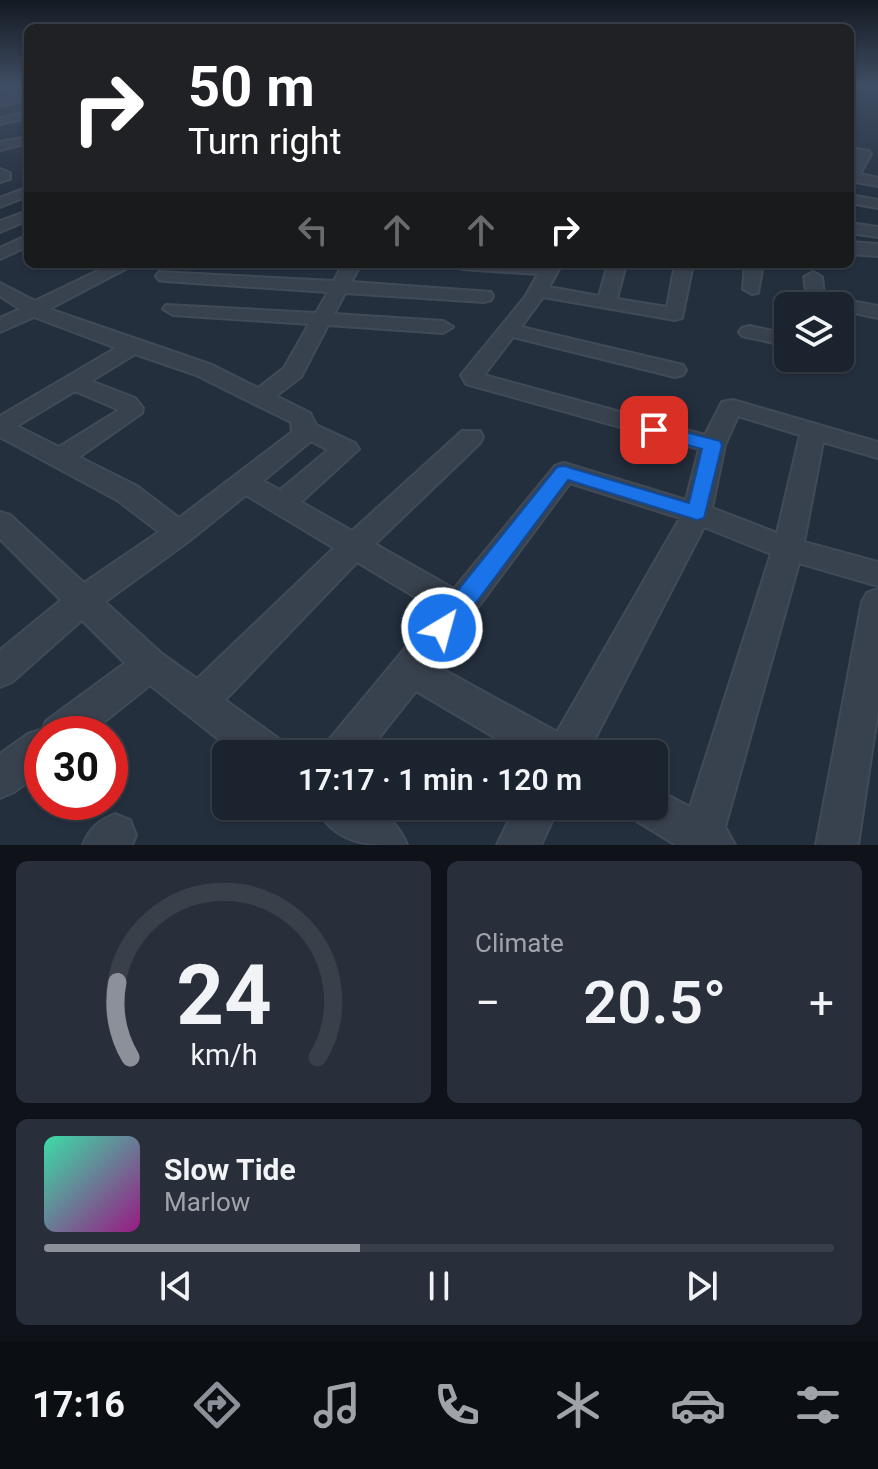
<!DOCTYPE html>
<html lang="en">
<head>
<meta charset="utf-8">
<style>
	:root { --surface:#1b232e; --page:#282f3a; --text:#f1f3f6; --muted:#a0a4aa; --line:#39404a; --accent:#8c9099 }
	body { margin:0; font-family:Roboto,sans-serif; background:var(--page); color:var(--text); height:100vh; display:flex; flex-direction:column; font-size:30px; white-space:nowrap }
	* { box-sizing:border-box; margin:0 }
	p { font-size:26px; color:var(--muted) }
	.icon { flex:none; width:44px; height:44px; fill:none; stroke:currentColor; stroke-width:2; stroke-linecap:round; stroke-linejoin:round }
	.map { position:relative; height:845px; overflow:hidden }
	.side { display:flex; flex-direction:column; gap:16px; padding:16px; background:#0f1319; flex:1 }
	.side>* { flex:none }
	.guide { position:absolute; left:24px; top:24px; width:830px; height:244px; border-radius:12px; box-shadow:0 2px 6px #0004,0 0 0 2px var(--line); background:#202124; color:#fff; overflow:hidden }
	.fabs { position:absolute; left:774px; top:292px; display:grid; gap:16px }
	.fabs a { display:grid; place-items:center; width:80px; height:80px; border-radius:12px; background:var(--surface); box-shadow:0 2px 6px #0004,0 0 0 2px var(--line); font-size:40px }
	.speed { position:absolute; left:24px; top:716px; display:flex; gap:16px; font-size:40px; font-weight:700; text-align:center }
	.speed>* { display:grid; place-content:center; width:104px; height:104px; border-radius:50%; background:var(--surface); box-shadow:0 2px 6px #0004,0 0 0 2px var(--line); line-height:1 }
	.speed .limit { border:12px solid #d22; background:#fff; color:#111 }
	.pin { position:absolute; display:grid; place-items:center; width:68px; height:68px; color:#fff; margin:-34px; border-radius:16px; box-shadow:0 4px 12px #0006 }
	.me { position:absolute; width:88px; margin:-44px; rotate:37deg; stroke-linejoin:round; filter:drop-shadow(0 0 6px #0008) }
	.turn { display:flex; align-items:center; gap:28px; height:168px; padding:0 32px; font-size:36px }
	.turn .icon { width:104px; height:104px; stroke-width:2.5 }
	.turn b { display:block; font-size:56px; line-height:68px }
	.lanes { display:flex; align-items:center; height:76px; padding:0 32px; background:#0003; justify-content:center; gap:40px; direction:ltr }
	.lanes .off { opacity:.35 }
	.big { font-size:60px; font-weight:600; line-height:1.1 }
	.side .tile { flex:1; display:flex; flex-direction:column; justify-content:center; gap:12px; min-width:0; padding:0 28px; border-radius:12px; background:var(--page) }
	.side .dial { align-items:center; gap:0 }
	.dial svg { height:208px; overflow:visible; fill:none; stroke:var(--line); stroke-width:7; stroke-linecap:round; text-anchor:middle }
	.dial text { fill:var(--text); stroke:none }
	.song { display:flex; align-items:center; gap:24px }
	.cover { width:96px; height:96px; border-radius:12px; background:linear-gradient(135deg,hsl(160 70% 55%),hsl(310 70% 35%)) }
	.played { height:8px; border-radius:4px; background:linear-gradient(90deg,var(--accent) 40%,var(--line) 40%) }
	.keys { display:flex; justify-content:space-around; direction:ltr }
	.heat { display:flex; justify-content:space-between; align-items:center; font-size:44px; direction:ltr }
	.side .tiles { flex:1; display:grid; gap:16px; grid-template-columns:1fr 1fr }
	.tile:last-child { grid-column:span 2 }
	.trip { position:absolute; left:212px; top:740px; width:456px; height:80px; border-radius:12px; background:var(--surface); box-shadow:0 2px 6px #0004,0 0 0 2px var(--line); font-weight:600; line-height:80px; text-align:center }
	.tab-bar { display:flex; height:128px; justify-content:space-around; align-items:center; background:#0b0e12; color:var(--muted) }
	.tab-bar .icon { width:56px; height:56px }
	.tab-bar .selected { color:var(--accent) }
	.tab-bar b { font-size:36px; color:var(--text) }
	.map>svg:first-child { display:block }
</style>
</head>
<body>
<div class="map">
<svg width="878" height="845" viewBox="0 0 878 845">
	<rect width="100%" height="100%" fill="#242f3e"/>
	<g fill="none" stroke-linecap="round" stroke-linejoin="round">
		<g stroke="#414a57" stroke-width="4">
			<path id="minor" d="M 0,87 L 15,87 L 0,92 Z
				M 850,87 L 860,87 L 850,94 Z
				M 28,112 L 28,118 L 0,124 L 0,118 Z
				M 28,137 L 28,143 L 0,150 L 0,142 Z
				M 850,148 L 869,151 L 871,154 L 860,174 L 878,178 L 878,186 L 856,182 L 850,185 L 850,169 L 857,157 L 850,156 Z
				M 0,169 L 10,173 L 10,179 L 0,182 Z
				M 28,187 L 28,196 L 0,207 L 0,198 Z
				M 850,195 L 878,200 L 878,208 L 850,203 Z
				M 28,211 L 28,220 L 0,232 L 0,221 Z
				M 850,223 L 878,227 L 878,237 L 850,233 Z
				M 28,235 L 28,246 L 0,259 L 0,248 Z
				M 112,264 L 135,264 L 49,309 L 212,365 L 258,388 L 284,368 L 309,324 L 173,315 L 163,309 L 166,305 L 316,313 L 328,292 L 165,281 L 159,280 L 156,276 L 159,272 L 334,281 L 343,264 L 361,264 L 351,282 L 491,292 L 493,296 L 491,300 L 484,302 L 345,293 L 334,314 L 443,321 L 453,327 L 443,333 L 328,325 L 301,377 L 276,396 L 310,413 L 316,425 L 355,443 L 359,449 L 301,502 L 352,531 L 462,431 L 480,431 L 483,437 L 480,443 L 375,544 L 454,589 L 555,466 L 564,463 L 686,500 L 699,449 L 466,384 L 461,375 L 525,297 L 538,274 L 462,269 L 453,264 L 562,264 L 549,287 L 599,296 L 608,264 L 626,264 L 617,299 L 667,307 L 675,264 L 693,264 L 682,318 L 675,320 L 543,297 L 521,327 L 683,365 L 686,370 L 683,375 L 675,377 L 513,337 L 484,375 L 705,435 L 722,402 L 733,400 L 878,442 L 878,458 L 823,442 L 804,542 L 878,562 L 878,586 L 799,563 L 725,827 L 735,845 L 676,845 L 635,820 L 629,806 L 654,806 L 654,788 L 690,807 L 771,554 L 704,527 L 587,754 L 523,754 L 416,691 L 366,754 L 323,754 L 328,741 L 437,610 L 357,562 L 225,700 L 282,741 L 287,754 L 237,754 L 150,685 L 89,734 L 42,734 L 42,771 L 14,792 L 0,798 L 0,754 L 28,734 L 43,729 L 46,721 L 125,663 L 82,620 L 12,682 L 0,687 L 0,650 L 61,600 L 0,539 L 0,512 L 10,515 L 84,583 L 159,532 L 117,500 L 0,437 L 0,416 L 116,348 L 34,317 L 0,332 L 0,318 L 20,309 L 0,296 L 0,283 L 35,301 ZM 135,354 L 196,375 L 291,422 L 292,432 L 179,518 L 137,486 L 79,457 L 142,413 L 143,408 L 135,398 L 91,381 ZM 75,391 L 119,410 L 59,447 L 17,426 ZM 738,416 L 800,435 L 777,533 L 712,508 L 725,445 ZM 311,441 L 328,450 L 280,490 L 263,481 ZM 570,483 L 680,518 L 557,732 L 435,665 ZM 246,495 L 334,548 L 197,679 L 162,654 L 105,602 L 189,541 Z
				M 745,264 L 763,264 L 758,293 L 752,294 L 743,289 Z
				M 813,272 L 822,277 L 824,296 L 878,306 L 878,318 L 840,310 L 840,306 L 808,304 L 804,277 Z
				M 749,326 L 788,334 L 788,346 L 742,336 L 739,332 L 742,328 Z
				M 878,589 L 878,710 L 858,845 L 816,845 L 862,602 L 867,593 Z
				M 316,806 C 356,806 389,801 407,845 C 367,845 334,845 316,806 Z
				M 516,806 L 559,806 L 541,845 L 497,845 Z
				M 115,814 L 130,820 L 136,835 L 132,845 L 83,845 C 90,828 98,821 115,814 Z"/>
		</g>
		<g stroke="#414a57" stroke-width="4">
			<path id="tertiary" d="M 28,91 L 28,99 L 0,106 L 0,98 Z
				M 850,242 L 878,244 L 878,256 L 850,254 Z"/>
		</g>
		<use href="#minor" fill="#38414e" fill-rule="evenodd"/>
		<use href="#tertiary" fill="#38414e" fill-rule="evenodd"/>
	</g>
	<linearGradient id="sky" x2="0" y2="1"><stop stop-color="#141a22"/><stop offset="0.42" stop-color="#3f4d63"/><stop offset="1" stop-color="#3f4d63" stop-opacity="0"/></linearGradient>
	<rect width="878" height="205" fill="url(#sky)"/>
	<path fill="#1a73e8" stroke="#114b97" stroke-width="2" d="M 654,424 L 720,441 L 722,445 L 704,518 L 697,520 L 568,480 L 451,636 L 442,639 L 433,636 L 429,628 L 433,621 L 557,467 L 564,466 L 689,503 L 702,449 L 648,434 L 645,430 Z"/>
</svg>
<div class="fabs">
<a><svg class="icon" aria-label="layers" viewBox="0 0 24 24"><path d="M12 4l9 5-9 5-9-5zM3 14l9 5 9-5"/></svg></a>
</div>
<div class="speed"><div class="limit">30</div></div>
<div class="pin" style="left:654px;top:430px;background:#d93025"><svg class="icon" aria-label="arrive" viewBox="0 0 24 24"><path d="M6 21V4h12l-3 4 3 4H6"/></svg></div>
<svg class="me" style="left:442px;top:628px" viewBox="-20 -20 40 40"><circle r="17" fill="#1a73e8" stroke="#fff" stroke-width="3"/><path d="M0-11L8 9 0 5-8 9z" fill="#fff"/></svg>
<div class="trip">17:17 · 1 min · 120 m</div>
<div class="guide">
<div class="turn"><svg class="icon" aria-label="right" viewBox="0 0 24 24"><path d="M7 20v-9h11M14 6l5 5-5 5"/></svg><div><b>50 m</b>Turn right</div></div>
<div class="lanes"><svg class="icon off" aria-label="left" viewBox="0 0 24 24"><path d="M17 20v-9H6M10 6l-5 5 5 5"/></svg><svg class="icon off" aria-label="ahead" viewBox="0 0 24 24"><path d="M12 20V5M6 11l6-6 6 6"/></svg><svg class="icon off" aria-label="ahead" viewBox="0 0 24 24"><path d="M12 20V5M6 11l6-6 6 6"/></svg><svg class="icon" aria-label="right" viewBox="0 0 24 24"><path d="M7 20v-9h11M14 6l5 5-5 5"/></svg></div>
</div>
</div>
<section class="side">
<div class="tiles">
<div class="tile dial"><svg viewBox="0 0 100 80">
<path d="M14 69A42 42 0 1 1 86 69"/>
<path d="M14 69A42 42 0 0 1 9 40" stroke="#8c9099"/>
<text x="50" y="56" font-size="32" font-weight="700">24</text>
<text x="50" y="72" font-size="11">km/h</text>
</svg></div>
<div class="tile"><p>Climate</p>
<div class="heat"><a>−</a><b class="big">20.5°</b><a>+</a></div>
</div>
<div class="tile">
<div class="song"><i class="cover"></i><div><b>Slow Tide</b><p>Marlow</p></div></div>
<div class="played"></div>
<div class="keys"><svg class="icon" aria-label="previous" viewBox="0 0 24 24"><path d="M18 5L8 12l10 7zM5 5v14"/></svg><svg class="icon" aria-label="pause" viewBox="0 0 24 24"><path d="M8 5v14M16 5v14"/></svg><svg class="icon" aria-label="next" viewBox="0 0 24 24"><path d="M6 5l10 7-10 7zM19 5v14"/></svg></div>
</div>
</div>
</section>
<nav class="tab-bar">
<b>17:16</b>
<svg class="icon selected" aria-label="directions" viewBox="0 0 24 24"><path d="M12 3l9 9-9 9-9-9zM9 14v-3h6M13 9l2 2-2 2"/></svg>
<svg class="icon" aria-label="music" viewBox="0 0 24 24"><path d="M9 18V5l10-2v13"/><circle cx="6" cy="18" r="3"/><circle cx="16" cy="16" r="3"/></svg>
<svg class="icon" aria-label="phone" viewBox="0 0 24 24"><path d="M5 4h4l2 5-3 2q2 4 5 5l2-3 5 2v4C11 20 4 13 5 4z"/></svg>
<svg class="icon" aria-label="climate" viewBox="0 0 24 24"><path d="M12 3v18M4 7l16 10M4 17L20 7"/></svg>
<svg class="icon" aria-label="car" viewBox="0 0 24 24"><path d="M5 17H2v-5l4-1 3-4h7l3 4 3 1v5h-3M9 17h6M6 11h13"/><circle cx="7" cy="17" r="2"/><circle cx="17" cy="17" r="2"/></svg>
<svg class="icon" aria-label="filters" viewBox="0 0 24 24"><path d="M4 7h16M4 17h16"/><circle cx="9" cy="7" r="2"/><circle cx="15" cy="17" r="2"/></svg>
</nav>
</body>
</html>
